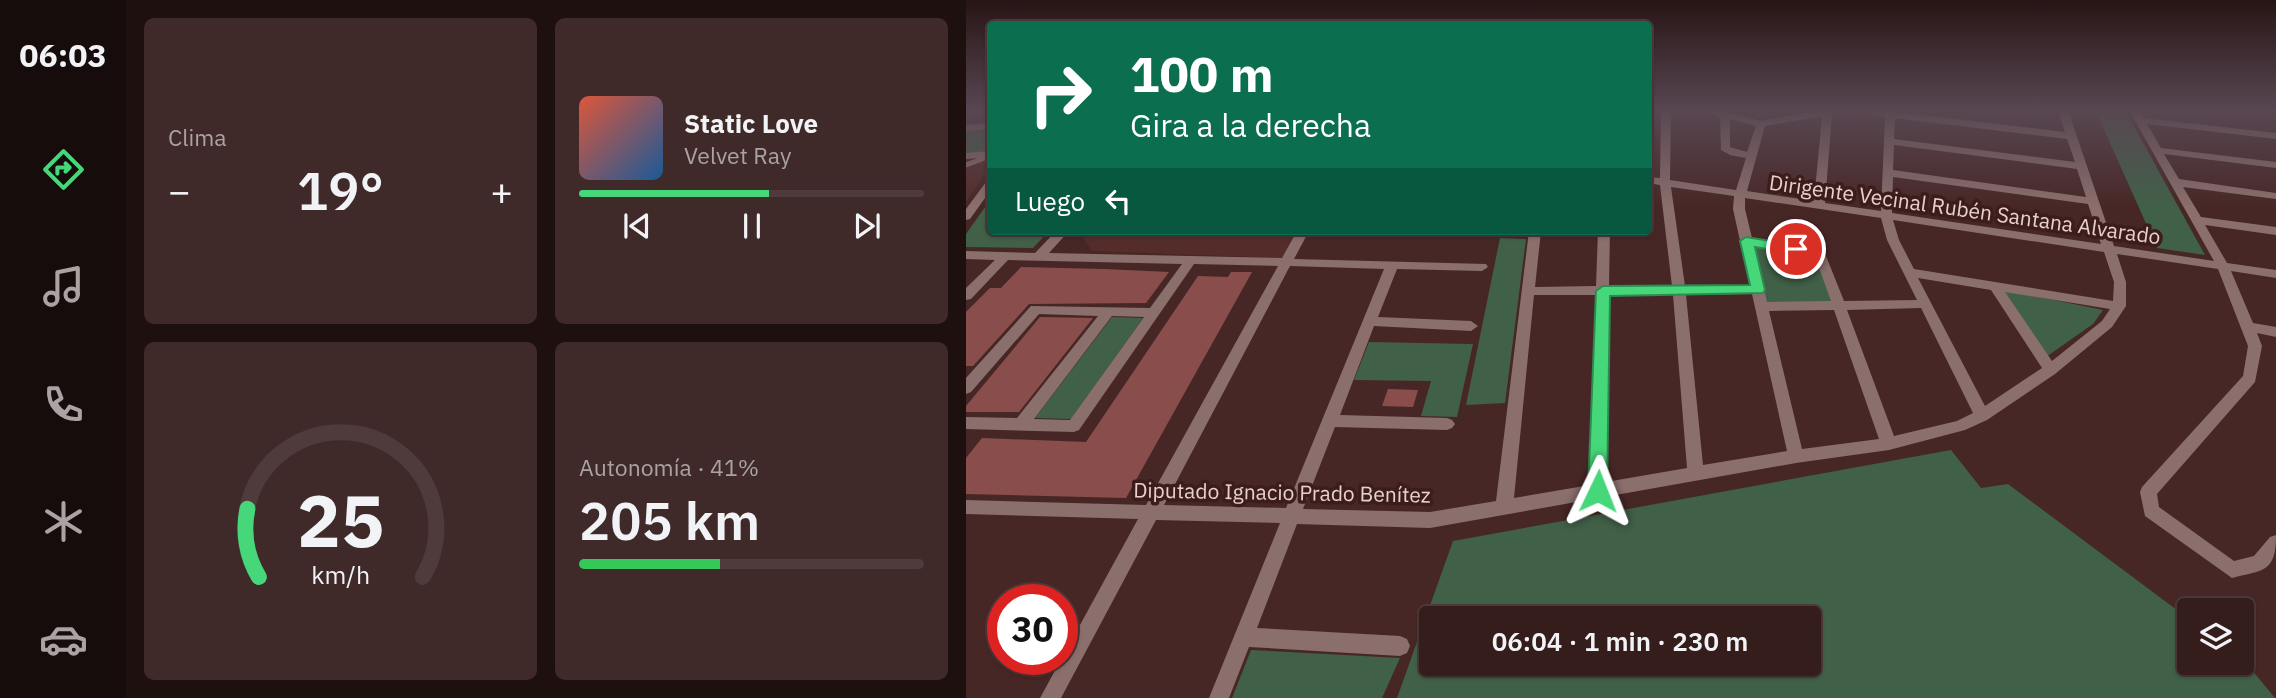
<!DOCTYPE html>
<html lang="es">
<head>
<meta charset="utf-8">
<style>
	:root { --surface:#351d1c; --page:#402a29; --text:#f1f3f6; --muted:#aaa2a3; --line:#4f3b3b; --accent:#45d77a }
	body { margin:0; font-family:"IBM Plex Sans",sans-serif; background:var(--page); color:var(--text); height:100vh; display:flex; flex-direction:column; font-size:26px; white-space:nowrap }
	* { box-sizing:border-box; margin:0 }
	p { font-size:23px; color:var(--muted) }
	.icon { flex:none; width:38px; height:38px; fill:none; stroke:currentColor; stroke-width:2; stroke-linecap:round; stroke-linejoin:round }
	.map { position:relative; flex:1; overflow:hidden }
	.sheet { display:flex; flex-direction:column; gap:18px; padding:18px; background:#1d100f; width:840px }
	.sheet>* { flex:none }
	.guide { position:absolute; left:21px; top:21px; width:665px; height:214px; border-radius:7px; box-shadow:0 2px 5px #0004,0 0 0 2px var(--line); background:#0b6e4f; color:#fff; overflow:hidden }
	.fabs { position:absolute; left:1211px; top:598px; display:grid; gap:14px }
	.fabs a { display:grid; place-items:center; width:77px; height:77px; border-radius:7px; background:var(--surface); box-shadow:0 2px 5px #0004,0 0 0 2px var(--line); font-size:35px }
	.speed { position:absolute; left:21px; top:584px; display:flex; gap:14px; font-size:35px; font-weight:700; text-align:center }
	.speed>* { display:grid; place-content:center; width:91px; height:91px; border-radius:50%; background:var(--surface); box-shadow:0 2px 5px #0004,0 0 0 2px var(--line); line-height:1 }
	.speed .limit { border:10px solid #d22; background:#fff; color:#111 }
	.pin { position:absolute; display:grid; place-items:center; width:60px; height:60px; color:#fff; margin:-30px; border:4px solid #fff; border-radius:50%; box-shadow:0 2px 7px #0007 }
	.me { position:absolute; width:77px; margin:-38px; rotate:2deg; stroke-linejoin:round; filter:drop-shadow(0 0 5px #0008) }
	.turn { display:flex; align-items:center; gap:24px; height:147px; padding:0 28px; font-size:32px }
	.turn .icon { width:91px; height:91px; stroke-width:2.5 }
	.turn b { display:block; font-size:49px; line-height:60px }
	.then { display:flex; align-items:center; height:66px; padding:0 28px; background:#0003; gap:14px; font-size:26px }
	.big { font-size:52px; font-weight:600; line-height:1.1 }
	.sheet .card { flex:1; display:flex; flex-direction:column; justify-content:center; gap:10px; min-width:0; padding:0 24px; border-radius:10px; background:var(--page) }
	.sheet .dial { align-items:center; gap:0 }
	.dial svg { height:182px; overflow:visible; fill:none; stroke:var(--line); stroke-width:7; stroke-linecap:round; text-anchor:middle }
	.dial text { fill:var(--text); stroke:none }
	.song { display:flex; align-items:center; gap:21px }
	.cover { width:84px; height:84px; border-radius:10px; background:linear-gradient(135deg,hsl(10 70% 55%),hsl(210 70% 35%)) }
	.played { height:7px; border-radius:4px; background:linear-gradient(90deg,var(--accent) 55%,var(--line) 55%) }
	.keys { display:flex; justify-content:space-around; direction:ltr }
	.heat { display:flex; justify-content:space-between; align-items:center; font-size:38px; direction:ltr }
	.charge { height:10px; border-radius:5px; background:linear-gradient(90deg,#34c759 41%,var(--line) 0) }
	.sheet .tiles { flex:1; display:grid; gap:18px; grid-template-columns:repeat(2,1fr) }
	.trip { position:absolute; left:453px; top:606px; width:402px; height:70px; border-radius:7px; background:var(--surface); box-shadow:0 2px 5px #0004,0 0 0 2px var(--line); font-weight:600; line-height:70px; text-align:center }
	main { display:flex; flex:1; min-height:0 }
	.tabs { display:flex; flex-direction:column; width:126px; justify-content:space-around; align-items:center; background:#150c0b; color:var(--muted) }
	.tabs .icon { width:49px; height:49px }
	.tabs .active { color:var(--accent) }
	.tabs b { font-size:32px; color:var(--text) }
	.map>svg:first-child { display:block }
</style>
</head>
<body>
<main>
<nav class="tabs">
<b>06:03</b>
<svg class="icon active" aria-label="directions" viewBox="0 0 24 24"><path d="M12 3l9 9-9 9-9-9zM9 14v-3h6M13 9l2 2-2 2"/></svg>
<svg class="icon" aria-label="music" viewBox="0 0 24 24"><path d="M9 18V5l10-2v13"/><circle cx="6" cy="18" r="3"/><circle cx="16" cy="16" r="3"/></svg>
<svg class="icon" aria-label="phone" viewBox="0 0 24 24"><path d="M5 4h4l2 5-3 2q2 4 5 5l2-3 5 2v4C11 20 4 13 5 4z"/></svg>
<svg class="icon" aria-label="climate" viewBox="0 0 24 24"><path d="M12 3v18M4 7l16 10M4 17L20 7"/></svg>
<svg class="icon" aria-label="car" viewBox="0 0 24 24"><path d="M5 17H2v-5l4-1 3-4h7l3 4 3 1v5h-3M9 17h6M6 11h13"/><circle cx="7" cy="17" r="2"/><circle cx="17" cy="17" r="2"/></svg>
</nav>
<section class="sheet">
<div class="tiles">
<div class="card"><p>Clima</p>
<div class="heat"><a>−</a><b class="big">19°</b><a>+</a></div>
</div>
<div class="card">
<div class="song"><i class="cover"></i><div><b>Static Love</b><p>Velvet Ray</p></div></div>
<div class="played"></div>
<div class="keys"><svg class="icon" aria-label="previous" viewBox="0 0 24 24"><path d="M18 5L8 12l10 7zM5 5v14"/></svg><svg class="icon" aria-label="pause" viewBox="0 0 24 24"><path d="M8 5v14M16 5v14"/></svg><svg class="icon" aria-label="next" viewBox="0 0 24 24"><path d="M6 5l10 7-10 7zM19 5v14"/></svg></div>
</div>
<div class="card dial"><svg viewBox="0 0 100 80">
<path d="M14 69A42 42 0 1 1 86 69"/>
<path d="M14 69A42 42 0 0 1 9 39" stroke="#45d77a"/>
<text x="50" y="56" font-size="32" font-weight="700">25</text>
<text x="50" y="72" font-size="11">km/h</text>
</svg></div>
<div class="card"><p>Autonomía · 41%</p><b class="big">205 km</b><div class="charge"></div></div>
</div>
</section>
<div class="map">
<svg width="1310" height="698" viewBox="0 0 1310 698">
	<rect width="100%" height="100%" fill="#472726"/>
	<path fill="#542d2b" d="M 23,160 L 24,166 L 0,202 L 0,163 Z
		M 113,231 L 332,231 L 318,258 L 126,251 Z"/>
	<path fill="#416048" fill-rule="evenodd" d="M 1105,110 L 1159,110 L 1239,255 L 1191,248 L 1131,114 Z
		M 24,128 L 24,151 L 0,154 L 0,131 Z
		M 24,200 L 24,231 L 83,231 L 67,248 L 0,247 L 0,234 Z
		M 534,238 L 560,239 L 539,403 L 500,405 Z
		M 782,242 L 853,254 L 872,305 L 797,307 Z
		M 1035,289 L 1137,310 L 1127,324 L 1080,357 Z
		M 146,317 L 177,318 L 105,419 L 69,418 Z
		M 403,342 L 507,344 L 491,417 L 455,416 L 465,381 L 388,380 Z
		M 985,450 L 1015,488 L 1042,484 L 1223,619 L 1223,663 L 1276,663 L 1276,658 L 1309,698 L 431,698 L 487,541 ZM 466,618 L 844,618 L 844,663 L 466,663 Z
		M 285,650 L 286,650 L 434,658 L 416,698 L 266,698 Z"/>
	<path fill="#894e4c" d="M 55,267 L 138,269 L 203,272 L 180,303 L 63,304 L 7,366 L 0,366 L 0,312 L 24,288 L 35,288 Z
		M 265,272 L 286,272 L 160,498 L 0,494 L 0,458 L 16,438 L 120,442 L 232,276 L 262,277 Z
		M 74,317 L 127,318 L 53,412 L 0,412 L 0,406 Z
		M 422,389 L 452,390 L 447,407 L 416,406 Z"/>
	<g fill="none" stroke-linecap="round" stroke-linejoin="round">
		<path stroke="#8b6f6d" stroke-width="5" d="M 0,165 L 24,156"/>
		<path fill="#8b6f6d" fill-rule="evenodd" d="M 695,110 L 705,110 L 704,180 L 770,190 L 780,158 L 764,155 L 755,150 L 754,117 L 734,110 L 752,110 L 795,121 L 857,110 L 880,110 L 866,114 L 859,203 L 915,211 L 919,117 L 881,110 L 929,110 L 929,112 L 1099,132 L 1092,110 L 1102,110 L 1148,246 L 1248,261 L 1163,110 L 1173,110 L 1177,118 L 1310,133 L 1310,139 L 1181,124 L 1195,148 L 1310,162 L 1310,168 L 1198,154 L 1213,179 L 1310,193 L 1310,199 L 1217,187 L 1235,217 L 1310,227 L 1310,235 L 1239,225 L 1261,263 L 1310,270 L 1310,278 L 1265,271 L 1287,323 L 1310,327 L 1310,337 L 1291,333 L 1296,346 L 1289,382 L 1191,494 L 1193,507 L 1268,561 L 1288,556 L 1304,537 L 1310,535 C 1310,572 1298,570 1266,578 L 1179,516 L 1174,492 L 1176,487 L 1277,376 L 1282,346 L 1252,269 L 1151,254 L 1160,282 L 1160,306 L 1146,327 L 1089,374 L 1021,420 L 999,430 L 923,450 L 830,463 L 464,528 L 331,524 L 291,628 L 434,636 L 441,639 L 444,646 L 441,653 L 434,656 L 283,647 L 263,698 L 243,698 L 314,523 L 190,520 L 95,698 L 74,698 L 172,519 L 0,514 L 0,500 L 180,505 L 312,266 L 228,264 L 113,430 L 108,432 L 0,429 L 0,417 L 51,418 L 132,316 L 73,314 L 5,392 L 0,394 L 0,378 L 65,306 L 184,308 L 216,264 L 42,260 L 5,299 L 0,300 L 0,288 L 29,260 L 0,259 L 0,251 L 69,253 L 90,231 L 103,231 L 83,253 L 316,258 L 331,231 L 343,231 L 328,259 L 520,264 L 522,267 L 516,271 L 431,269 L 412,317 L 505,321 L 512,326 L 505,331 L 408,326 L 374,415 L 481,418 L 486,420 L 489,424 L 486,428 L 481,430 L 369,427 L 337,509 L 464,512 L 530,501 L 563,231 L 575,231 L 569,287 L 630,286 L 632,231 L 644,231 L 643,286 L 706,286 L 694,185 L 682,183 L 682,177 L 694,178 ZM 856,116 L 848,201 L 781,191 L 799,126 ZM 929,118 L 1101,139 L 1109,162 L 928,139 ZM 764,119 L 790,126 L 781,152 L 764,147 ZM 928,145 L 1111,169 L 1120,197 L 927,170 ZM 927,177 L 1122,204 L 1135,244 L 926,213 ZM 705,187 L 768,196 L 767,209 L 784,286 L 719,286 ZM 779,198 L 915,218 L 921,240 L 951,300 L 878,301 L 858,251 L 786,238 L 779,209 ZM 927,220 L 1138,252 L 1148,282 L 1147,301 L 948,269 L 933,240 ZM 788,246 L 849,257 L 865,301 L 801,302 ZM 324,266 L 418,269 L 320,508 L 198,505 ZM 952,278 L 1025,290 L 1076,368 L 1019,406 ZM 1039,292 L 1144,309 L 1136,321 L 1086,361 ZM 786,294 L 821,451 L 737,465 L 720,295 ZM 568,295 L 630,295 L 624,485 L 548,498 ZM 643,295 L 707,295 L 721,468 L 640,482 ZM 955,308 L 1007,413 L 991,421 L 928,436 L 881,310 ZM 868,310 L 913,439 L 836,449 L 803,311 ZM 146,316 L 178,317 L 104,420 L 68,419 Z
			M 24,123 L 24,129 L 0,131 L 0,125 Z
			M 24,151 L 24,157 L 0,159 L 0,153 Z
			M 24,181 L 24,191 L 4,219 L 0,220 L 0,209 L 20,182 Z"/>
	</g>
	<linearGradient id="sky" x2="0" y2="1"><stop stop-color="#271515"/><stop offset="0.53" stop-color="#584752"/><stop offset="1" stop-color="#584752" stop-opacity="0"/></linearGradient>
	<rect width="1310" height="208" fill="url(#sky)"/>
	<path fill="#45d77a" stroke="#2d8c4f" stroke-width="2" d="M 780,237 L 830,245 L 837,249 L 830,254 L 789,247 L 799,290 L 797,293 L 644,296 L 641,491 L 638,497 L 625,497 L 622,491 L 630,291 L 637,286 L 784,285 L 774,241 Z"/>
	<g text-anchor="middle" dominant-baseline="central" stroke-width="7" stroke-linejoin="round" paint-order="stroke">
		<g font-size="21" fill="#e7d1cf" stroke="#3c1d1c">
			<text transform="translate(999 209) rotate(8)">Dirigente Vecinal Rubén Santana Alvarado</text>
			<text transform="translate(316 492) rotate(1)">Diputado Ignacio Prado Benítez</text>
		</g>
	</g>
</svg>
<div class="fabs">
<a><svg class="icon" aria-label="layers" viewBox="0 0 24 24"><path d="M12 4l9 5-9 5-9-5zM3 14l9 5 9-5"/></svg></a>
</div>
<div class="speed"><div class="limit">30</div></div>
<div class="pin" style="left:830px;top:249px;background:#d93025"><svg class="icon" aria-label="arrive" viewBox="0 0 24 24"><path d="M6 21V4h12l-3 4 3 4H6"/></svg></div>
<svg class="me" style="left:632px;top:491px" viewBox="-20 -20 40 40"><path d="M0-17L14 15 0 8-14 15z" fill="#45d77a" stroke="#fff" stroke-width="4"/></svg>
<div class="trip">06:04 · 1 min · 230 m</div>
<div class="guide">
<div class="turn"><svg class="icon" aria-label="right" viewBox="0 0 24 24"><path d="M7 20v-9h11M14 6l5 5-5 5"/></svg><div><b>100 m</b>Gira a la derecha</div></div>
<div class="then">Luego<svg class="icon" aria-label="left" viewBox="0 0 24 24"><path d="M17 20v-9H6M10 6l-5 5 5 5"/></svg></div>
</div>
</div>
</main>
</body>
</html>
